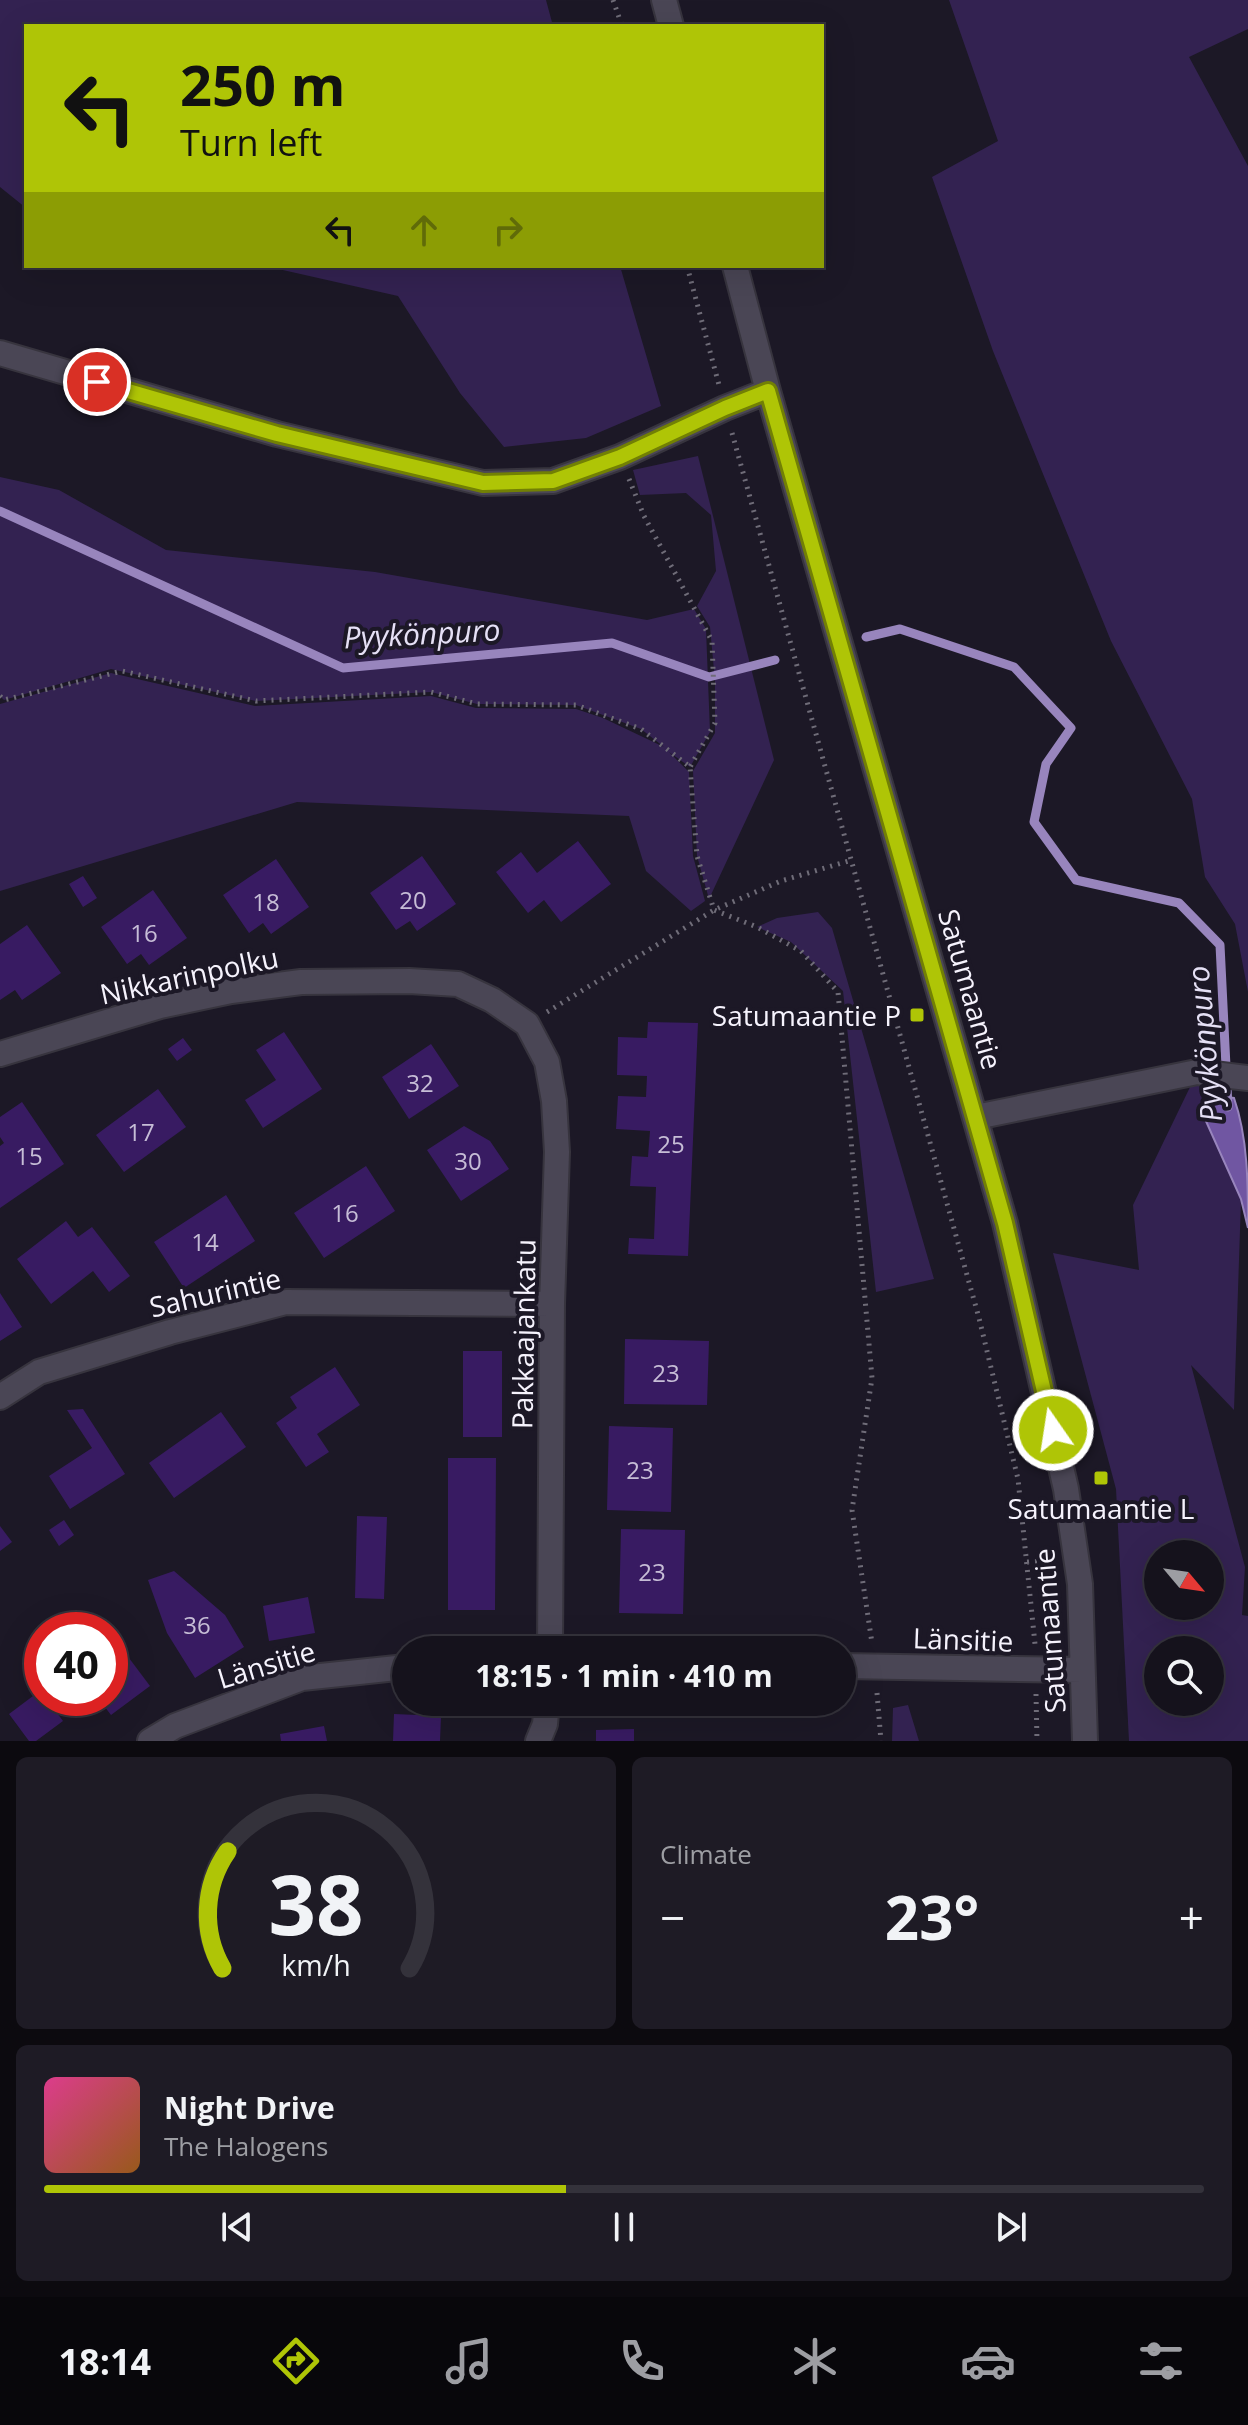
<!DOCTYPE html>
<html lang="en">
<head>
<meta charset="utf-8">
<style>
	:root { --surface:#15121c; --page:#1e1b25; --text:#f1f3f6; --muted:#9d9ea3; --line:#34323b; --accent:#afc506 }
	body { margin:0; font-family:"Open Sans",sans-serif; background:var(--page); color:var(--text); height:100vh; display:flex; flex-direction:column; font-size:30px; white-space:nowrap }
	* { box-sizing:border-box; margin:0 }
	p { font-size:26px; color:var(--muted) }
	.icon { flex:none; width:44px; height:44px; fill:none; stroke:currentColor; stroke-width:2; stroke-linecap:round; stroke-linejoin:round }
	.map { position:relative; height:1741px; overflow:hidden }
	.panel { display:flex; flex-direction:column; gap:16px; padding:16px; background:#0c0a0f; flex:1 }
	.panel>* { flex:none }
	.hud { position:absolute; left:24px; top:24px; width:800px; height:244px; border-radius:0px; box-shadow:0 8px 32px #0002,0 0 0 2px var(--line); background:#afc506; color:#111; overflow:hidden }
	.needle { width:52px; rotate:119deg }
	.buttons { position:absolute; left:1144px; top:1540px; display:grid; gap:16px }
	.buttons a { display:grid; place-items:center; width:80px; height:80px; border-radius:50%; background:var(--surface); box-shadow:0 8px 32px #0002,0 0 0 2px var(--line); font-size:40px }
	.speed { position:absolute; left:24px; top:1612px; display:flex; gap:16px; font-size:40px; font-weight:700; text-align:center }
	.speed>* { display:grid; place-content:center; width:104px; height:104px; border-radius:50%; background:var(--surface); box-shadow:0 8px 32px #0002,0 0 0 2px var(--line); line-height:1 }
	.speed .limit { border:12px solid #d22; background:#fff; color:#111 }
	.pin { position:absolute; display:grid; place-items:center; width:68px; height:68px; color:#fff; margin:-34px; border:4px solid #fff; border-radius:50%; box-shadow:0 2px 8px #0007 }
	.me { position:absolute; width:88px; margin:-44px; rotate:347deg; stroke-linejoin:round; filter:drop-shadow(0 0 6px #0008) }
	.turn { display:flex; align-items:center; gap:28px; height:168px; padding:0 24px; font-size:36px }
	.turn .icon { width:104px; height:104px; stroke-width:2.5 }
	.turn b { display:block; font-size:56px; line-height:68px }
	.lanes { display:flex; align-items:center; height:76px; padding:0 24px; background:#0003; justify-content:center; gap:40px; direction:ltr }
	.lanes .off { opacity:.35 }
	.big { font-size:60px; font-weight:700; line-height:1.1 }
	.panel .widget { flex:1; display:flex; flex-direction:column; justify-content:center; gap:12px; min-width:0; padding:0 28px; border-radius:12px; background:var(--page) }
	.panel .dial { align-items:center; gap:0 }
	.dial svg { height:208px; overflow:visible; fill:none; stroke:var(--line); stroke-width:7; stroke-linecap:round; text-anchor:middle }
	.dial text { fill:var(--text); stroke:none }
	.song { display:flex; align-items:center; gap:24px }
	.cover { width:96px; height:96px; border-radius:12px; background:linear-gradient(135deg,hsl(330 70% 55%),hsl(30 70% 35%)) }
	.played { height:8px; border-radius:4px; background:linear-gradient(90deg,var(--accent) 45%,var(--line) 45%) }
	.keys { display:flex; justify-content:space-around; direction:ltr }
	.heat { display:flex; justify-content:space-between; align-items:center; font-size:44px; direction:ltr }
	.panel .tiles { flex:1; display:grid; gap:16px; grid-template-columns:1fr 1fr }
	.widget:last-child { grid-column:span 2 }
	.trip { position:absolute; left:392px; top:1636px; width:464px; height:80px; border-radius:40px; background:var(--surface); box-shadow:0 8px 32px #0002,0 0 0 2px var(--line); font-weight:700; line-height:80px; text-align:center }
	.menu { display:flex; height:128px; justify-content:space-around; align-items:center; background:#08070b; color:var(--muted) }
	.menu .icon { width:56px; height:56px }
	.menu .current { color:var(--accent) }
	.menu b { font-size:36px; color:var(--text) }
	.map>svg:first-child { display:block }
</style>
</head>
<body>
<div class="map">
<svg width="1248" height="1741" viewBox="0 0 1248 1741">
	<rect width="100%" height="100%" fill="#1c1826"/>
	<path fill="#332251" fill-rule="evenodd" d="M 0,0 L 546,0 L 553,26 L 26,26 L 26,208 L 0,187 Z
		M 949,0 L 1248,0 L 1248,29 L 1189,57 L 1248,166 L 1248,992 L 1235,924 L 1205,877 L 1192,799 L 1111,641 L 993,351 L 932,177 L 998,141 Z
		M 265,266 L 620,266 L 661,406 L 586,438 L 504,447 L 460,393 L 398,296 Z
		M 698,456 L 774,760 L 709,899 L 697,856 L 693,771 L 715,733 L 715,681 L 710,627 L 697,606 L 716,571 L 711,515 L 686,493 L 640,495 L 633,470 Z
		M 0,477 L 59,490 L 166,550 L 375,572 L 647,620 L 694,609 L 706,629 L 710,732 L 690,767 L 669,752 L 689,772 L 693,856 L 705,901 L 691,911 L 646,871 L 629,816 L 297,802 L 0,891 L 0,704 L 111,673 L 255,706 L 431,696 L 476,708 L 576,709 L 603,718 L 664,747 L 641,729 L 576,705 L 477,704 L 431,692 L 256,701 L 111,669 L 4,700 L 0,696 Z
		M 818,912 L 832,928 L 934,1279 L 876,1292 L 843,991 L 791,942 L 757,927 L 777,918 Z
		M 1199,1082 L 1205,1119 L 1241,1200 L 1234,1410 L 1191,1365 L 1245,1567 L 1242,1615 L 1248,1616 L 1248,1741 L 1129,1741 L 1116,1489 L 1053,1253 L 1139,1270 L 1133,1205 L 1192,1083 ZM 1158,1554 L 1210,1554 L 1210,1606 L 1158,1606 ZM 1158,1650 L 1210,1650 L 1210,1702 L 1158,1702 Z
		M 908,1705 L 919,1741 L 892,1741 L 893,1708 Z"/>
	<path fill="#7056a2" stroke="#9885bd" stroke-width="2" d="M 1218,1096 L 1234,1098 C 1248,1138 1248,1184 1248,1228 L 1241,1199 L 1205,1119 Z"/>
	<g fill="none" stroke-linecap="round" stroke-linejoin="round">
		<path stroke="#9885bd" stroke-width="9" d="M 0,511 L 343,668 L 612,643 L 709,677 L 775,660
			M 866,637 L 900,629 L 1014,667 L 1071,728 L 1046,764 L 1034,822 L 1076,880 L 1179,903 L 1220,945 L 1228,1107"/>
	</g>
	<path fill="#381b62" d="M 578,841 L 611,884 L 561,922 L 544,900 L 528,913 L 496,872 L 521,852 L 537,873 Z
		M 422,856 L 456,904 L 417,931 L 410,921 L 396,930 L 370,893 Z
		M 276,859 L 309,907 L 271,934 L 263,923 L 249,933 L 223,895 Z
		M 83,876 L 97,898 L 83,907 L 69,884 Z
		M 153,890 L 187,938 L 149,965 L 141,954 L 127,964 L 101,927 Z
		M 27,925 L 61,973 L 22,1000 L 15,990 L 0,1000 L 0,944 Z
		M 648,1022 L 698,1023 L 688,1256 L 628,1254 L 629,1238 L 654,1239 L 656,1187 L 630,1186 L 632,1156 L 648,1157 L 650,1131 L 616,1129 L 618,1096 L 646,1097 L 647,1076 L 617,1075 L 618,1037 L 647,1038 Z
		M 284,1032 L 322,1089 L 263,1128 L 245,1100 L 276,1080 L 256,1050 Z
		M 183,1038 L 192,1050 L 177,1061 L 168,1049 Z
		M 431,1044 L 459,1086 L 409,1119 L 382,1077 Z
		M 158,1089 L 186,1127 L 124,1172 L 96,1135 Z
		M 22,1102 L 64,1164 L 0,1208 L 0,1146 L 4,1143 L 0,1137 L 0,1117 Z
		M 464,1126 L 490,1141 L 509,1169 L 461,1201 L 427,1150 Z
		M 366,1166 L 395,1211 L 324,1258 L 294,1213 Z
		M 226,1195 L 255,1241 L 184,1288 L 154,1242 Z
		M 66,1221 L 78,1237 L 92,1227 L 130,1276 L 109,1292 L 93,1271 L 51,1304 L 17,1259 Z
		M 0,1293 L 22,1327 L 0,1341 Z
		M 625,1339 L 709,1341 L 707,1405 L 624,1404 Z
		M 463,1351 L 502,1351 L 502,1437 L 463,1437 Z
		M 335,1367 L 360,1405 L 317,1434 L 329,1452 L 306,1467 L 276,1423 L 297,1408 L 290,1397 Z
		M 83,1409 L 125,1474 L 70,1509 L 49,1476 L 92,1448 L 67,1410 Z
		M 221,1412 L 246,1447 L 174,1498 L 149,1463 Z
		M 609,1426 L 673,1428 L 671,1512 L 607,1510 Z
		M 448,1458 L 496,1458 L 495,1610 L 448,1610 Z
		M 357,1516 L 387,1517 L 384,1599 L 355,1598 Z
		M 64,1520 L 74,1535 L 59,1546 L 49,1530 Z
		M 0,1526 L 12,1542 L 0,1551 Z
		M 621,1529 L 685,1530 L 683,1614 L 619,1613 Z
		M 174,1571 L 225,1615 L 244,1647 L 195,1678 L 167,1633 L 148,1580 Z
		M 308,1597 L 315,1633 L 269,1641 L 263,1606 Z
		M 123,1650 L 150,1686 L 111,1715 L 98,1698 L 110,1698 L 110,1660 Z
		M 41,1690 L 42,1698 L 46,1698 L 63,1721 L 36,1741 L 29,1741 L 9,1714 Z
		M 394,1714 L 441,1716 L 440,1741 L 393,1741 Z
		M 324,1726 L 327,1741 L 281,1741 L 280,1734 Z
		M 634,1729 L 634,1741 L 596,1741 L 596,1730 Z"/>
	<g fill="none" stroke-linecap="round" stroke-linejoin="round">
		<g stroke="#37343e" stroke-width="28">
			<path id="minor" d="M 664,0 L 671,26
				M 735,266 L 768,391 L 1005,1223 L 1066,1489 L 1080,1584 L 1085,1741
				M 0,353 L 277,434 L 483,483 L 553,481 L 620,457 L 725,408 L 768,391
				M 0,1054 L 160,1006 L 231,991 L 301,982 L 409,981 L 458,984 L 492,1000 L 527,1024 L 547,1062 L 554,1101 L 557,1152 L 552,1304 L 550,1650
				M 976,1117 L 1197,1072 L 1248,1078
				M 0,1397 L 39,1372 L 170,1332 L 286,1302 L 552,1304
				M 842,1666 L 1082,1670
				M 150,1741 L 175,1726 L 302,1678 L 406,1667
				M 538,1741 L 545,1724 L 547,1702"/>
		</g>
		<path stroke="#6f6c78" stroke-width="5" stroke-dasharray="2 6" stroke-linecap="butt" d="M 613,0 L 622,26
			M 687,266 L 719,385
			M 732,433 L 979,1318 L 1018,1479 L 1035,1644
			M 629,479 L 644,516 L 712,641 L 715,723 L 690,767
			M 0,696 L 4,700 L 122,671 L 256,701 L 431,692 L 477,704 L 576,705 L 641,729 L 690,767 L 697,856 L 714,910 L 757,927 L 801,951 L 838,992 L 872,1378 L 852,1510 L 872,1643
			M 547,1012 L 714,910 L 781,881 L 852,860
			M 1027,1562 L 1052,1561
			M 877,1693 L 881,1741
			M 1036,1694 L 1037,1741"/>
		<use href="#minor" stroke="#4a4655" stroke-width="24"/>
	</g>
	<g fill="none" stroke-linecap="round" stroke-linejoin="round">
		<g stroke="#728004" stroke-width="20">
			<path id="route" d="M 97,382 L 277,434 L 483,483 L 553,481 L 620,457 L 725,408 L 768,391 L 1005,1223 L 1053,1430"/>
		</g>
		<use href="#route" stroke="#afc506" stroke-width="14"/>
	</g>
	<g fill="#afc506" stroke="#1c1826" stroke-width="3">
		<rect x="909" y="1007" width="16" height="16" rx="4"/>
		<rect x="1093" y="1470" width="16" height="16" rx="4"/>
	</g>
	<g text-anchor="middle" dominant-baseline="central" stroke-width="8" stroke-linejoin="round" paint-order="stroke">
		<g font-size="24" fill="#c6bdd6">
			<text x="413" y="899">20</text>
			<text x="266" y="901">18</text>
			<text x="144" y="932">16</text>
			<text x="420" y="1082">32</text>
			<text x="141" y="1131">17</text>
			<text x="671" y="1143">25</text>
			<text x="29" y="1155">15</text>
			<text x="468" y="1160">30</text>
			<text x="345" y="1212">16</text>
			<text x="205" y="1241">14</text>
			<text x="666" y="1372">23</text>
			<text x="640" y="1469">23</text>
			<text x="652" y="1571">23</text>
			<text x="197" y="1624">36</text>
		</g>
		<g font-size="28" fill="#f6f3fd" stroke="#1c1826">
			<text transform="translate(189 975) rotate(-12)">Nikkarinpolku</text>
			<text transform="translate(971 989) rotate(74)">Satumaantie</text>
			<text transform="translate(215 1292) rotate(-13)">Sahurintie</text>
			<text transform="translate(523 1334) rotate(-89)">Pakkaajankatu</text>
			<text transform="translate(1049 1631) rotate(-94)">Satumaantie</text>
			<text transform="translate(963 1639) rotate(2)">Länsitie</text>
			<text transform="translate(266 1664) rotate(-17)">Länsitie</text>
		</g>
		<g font-size="28" fill="#f6f3fd" stroke="#1c1826" text-anchor="end">
			<text x="901" y="1015">Satumaantie P</text>
			<text x="1101" y="1508" text-anchor="middle">Satumaantie L</text>
		</g>
		<g font-size="30" font-style="italic" fill="#e5e0f5" stroke="#1c1826">
			<text transform="translate(422 633) rotate(-3)">Pyykönpuro</text>
			<text transform="translate(1204 1044) rotate(-95)">Pyykönpuro</text>
		</g>
	</g>
</svg>
<div class="buttons">
<a><svg class="needle" viewBox="-14 -14 28 28"><path d="M0-13l5 13h-10z" fill="#e53935"/><path d="M0 13l5-13h-10z" fill="#9d9ea3"/></svg></a>
<a><svg class="icon" aria-label="search" viewBox="0 0 24 24"><circle cx="10" cy="10" r="6"/><path d="M15 15l6 6"/></svg></a>
</div>
<div class="speed"><div class="limit">40</div></div>
<div class="pin" style="left:97px;top:382px;background:#d93025"><svg class="icon" aria-label="arrive" viewBox="0 0 24 24"><path d="M6 21V4h12l-3 4 3 4H6"/></svg></div>
<svg class="me" style="left:1053px;top:1430px" viewBox="-20 -20 40 40"><circle r="17" fill="#afc506" stroke="#fff" stroke-width="3"/><path d="M0-11L8 9 0 5-8 9z" fill="#fff"/></svg>
<div class="trip">18:15 · 1 min · 410 m</div>
<div class="hud">
<div class="turn"><svg class="icon" aria-label="left" viewBox="0 0 24 24"><path d="M17 20v-9H6M10 6l-5 5 5 5"/></svg><div><b>250 m</b>Turn left</div></div>
<div class="lanes"><svg class="icon" aria-label="left" viewBox="0 0 24 24"><path d="M17 20v-9H6M10 6l-5 5 5 5"/></svg><svg class="icon off" aria-label="ahead" viewBox="0 0 24 24"><path d="M12 20V5M6 11l6-6 6 6"/></svg><svg class="icon off" aria-label="right" viewBox="0 0 24 24"><path d="M7 20v-9h11M14 6l5 5-5 5"/></svg></div>
</div>
</div>
<section class="panel">
<div class="tiles">
<div class="widget dial"><svg viewBox="0 0 100 80">
<path d="M14 69A42 42 0 1 1 86 69"/>
<path d="M14 69A42 42 0 0 1 16 24" stroke="#afc506"/>
<text x="50" y="56" font-size="32" font-weight="700">38</text>
<text x="50" y="72" font-size="11">km/h</text>
</svg></div>
<div class="widget"><p>Climate</p>
<div class="heat"><a>−</a><b class="big">23°</b><a>+</a></div>
</div>
<div class="widget">
<div class="song"><i class="cover"></i><div><b>Night Drive</b><p>The Halogens</p></div></div>
<div class="played"></div>
<div class="keys"><svg class="icon" aria-label="previous" viewBox="0 0 24 24"><path d="M18 5L8 12l10 7zM5 5v14"/></svg><svg class="icon" aria-label="pause" viewBox="0 0 24 24"><path d="M8 5v14M16 5v14"/></svg><svg class="icon" aria-label="next" viewBox="0 0 24 24"><path d="M6 5l10 7-10 7zM19 5v14"/></svg></div>
</div>
</div>
</section>
<nav class="menu">
<b>18:14</b>
<svg class="icon current" aria-label="directions" viewBox="0 0 24 24"><path d="M12 3l9 9-9 9-9-9zM9 14v-3h6M13 9l2 2-2 2"/></svg>
<svg class="icon" aria-label="music" viewBox="0 0 24 24"><path d="M9 18V5l10-2v13"/><circle cx="6" cy="18" r="3"/><circle cx="16" cy="16" r="3"/></svg>
<svg class="icon" aria-label="phone" viewBox="0 0 24 24"><path d="M5 4h4l2 5-3 2q2 4 5 5l2-3 5 2v4C11 20 4 13 5 4z"/></svg>
<svg class="icon" aria-label="climate" viewBox="0 0 24 24"><path d="M12 3v18M4 7l16 10M4 17L20 7"/></svg>
<svg class="icon" aria-label="car" viewBox="0 0 24 24"><path d="M5 17H2v-5l4-1 3-4h7l3 4 3 1v5h-3M9 17h6M6 11h13"/><circle cx="7" cy="17" r="2"/><circle cx="17" cy="17" r="2"/></svg>
<svg class="icon" aria-label="filters" viewBox="0 0 24 24"><path d="M4 7h16M4 17h16"/><circle cx="9" cy="7" r="2"/><circle cx="15" cy="17" r="2"/></svg>
</nav>
</body>
</html>
